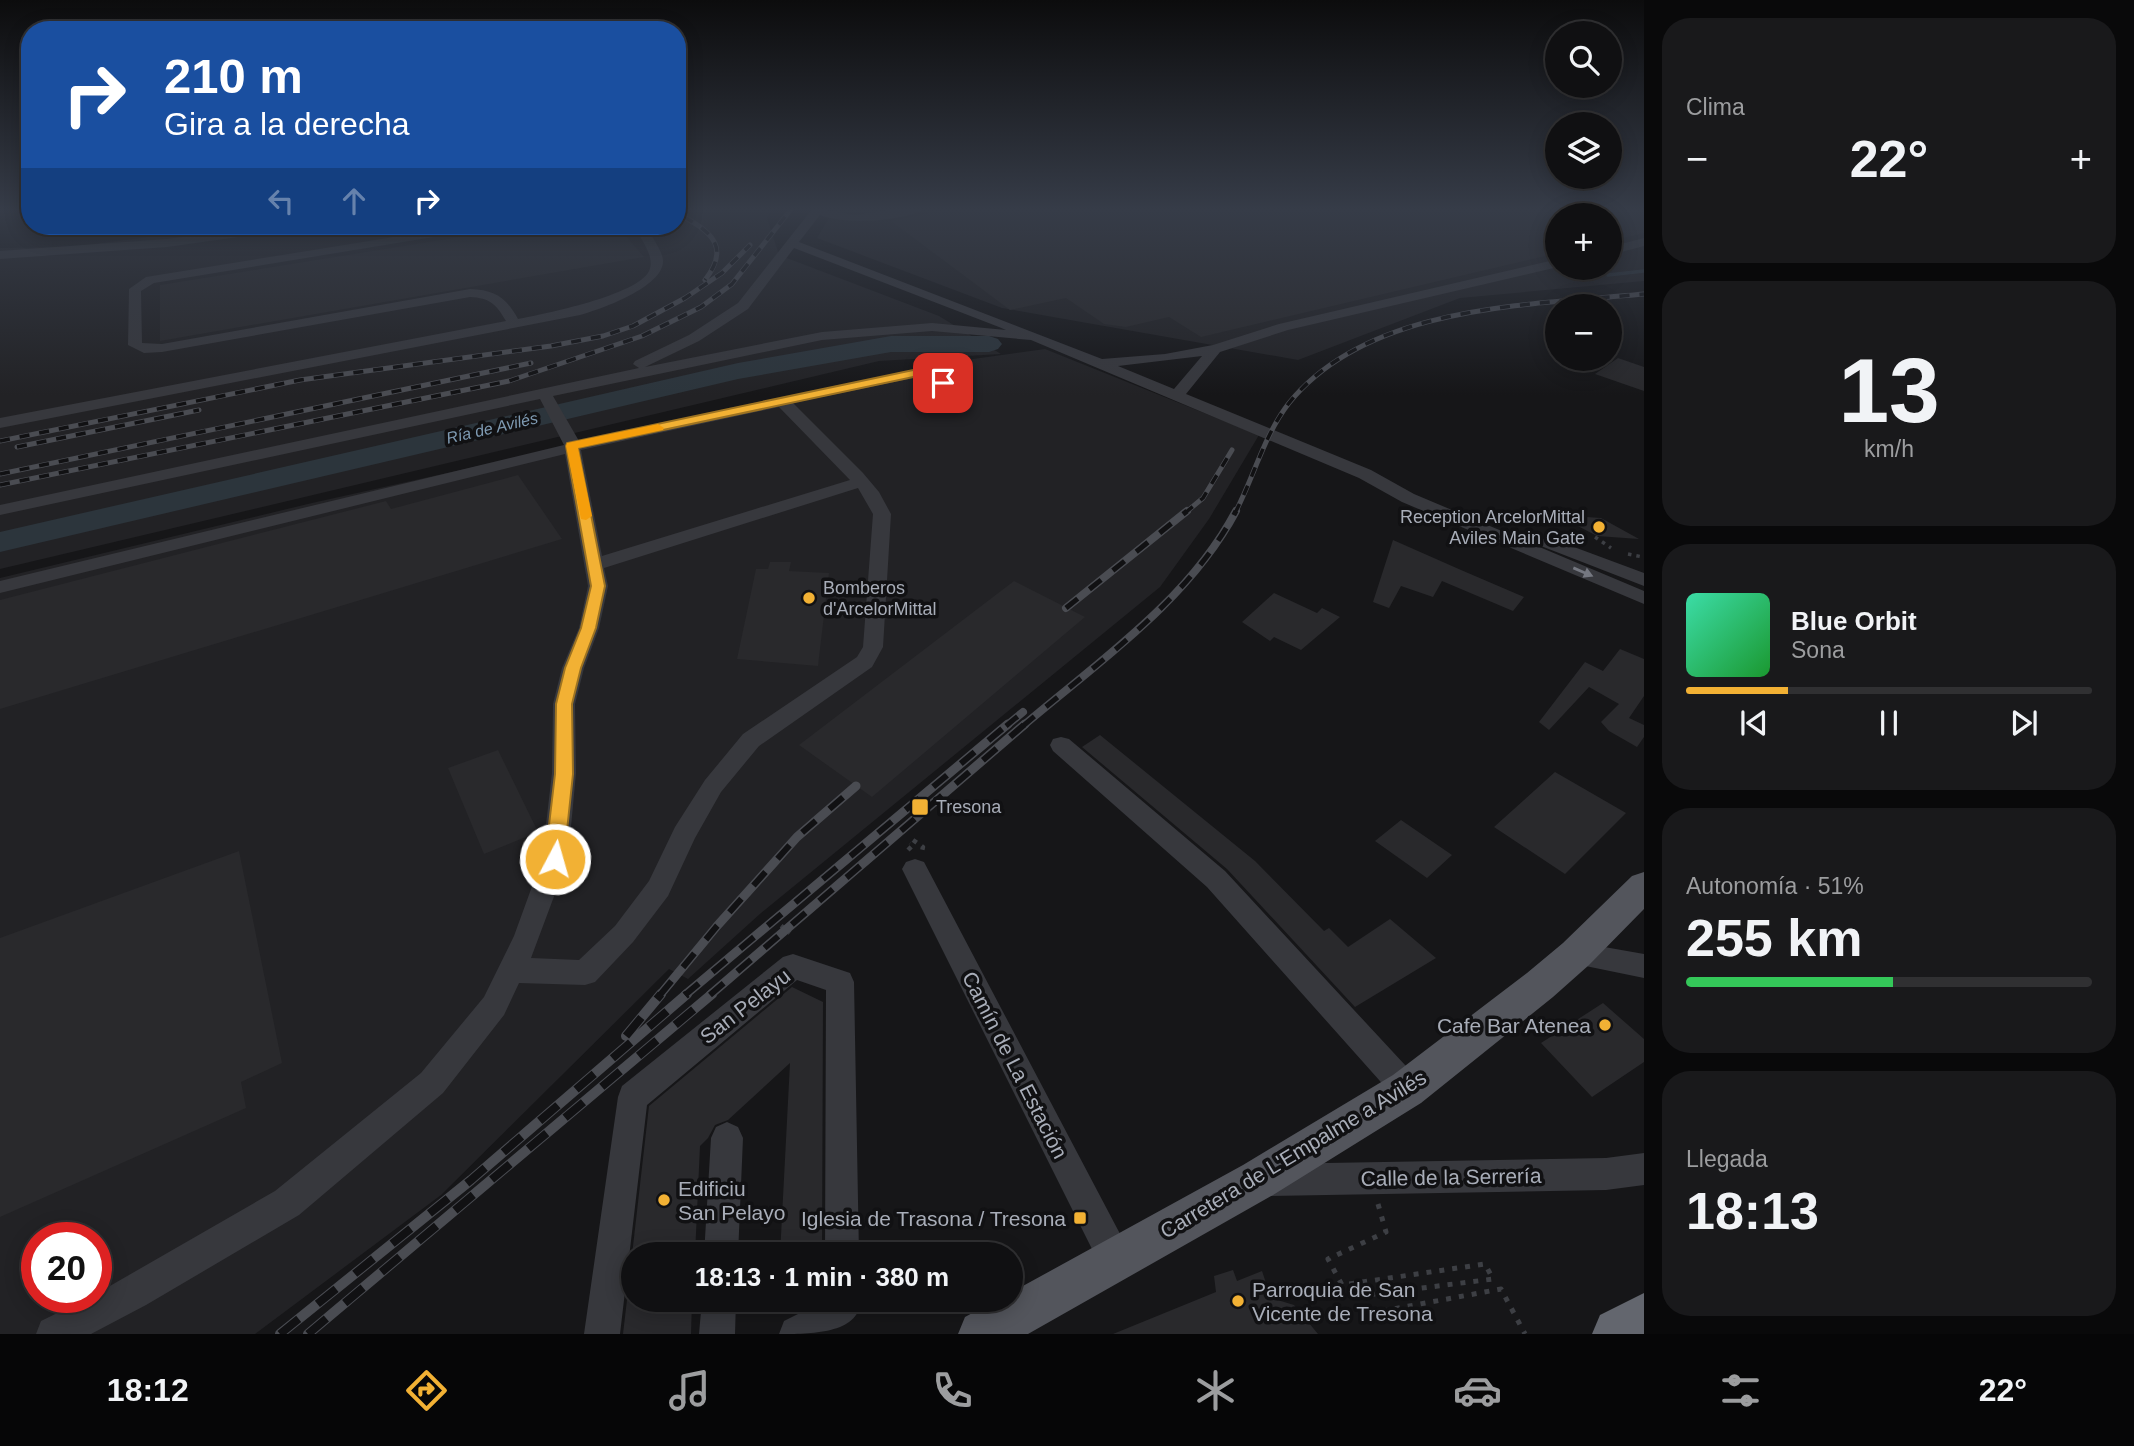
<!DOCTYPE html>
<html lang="es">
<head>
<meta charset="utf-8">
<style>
	:root { --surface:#101012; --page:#19191b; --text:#f1f3f6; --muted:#9c9d9f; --line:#303032; --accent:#f2b134 }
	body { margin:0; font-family:Arial,sans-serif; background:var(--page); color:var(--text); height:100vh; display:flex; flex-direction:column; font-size:26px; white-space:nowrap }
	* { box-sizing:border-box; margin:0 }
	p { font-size:23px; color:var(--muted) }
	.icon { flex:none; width:38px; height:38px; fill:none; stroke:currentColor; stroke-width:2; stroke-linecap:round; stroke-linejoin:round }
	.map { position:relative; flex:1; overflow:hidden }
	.panel { display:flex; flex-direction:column; gap:18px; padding:18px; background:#09090a; width:490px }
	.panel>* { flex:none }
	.guide { position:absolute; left:21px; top:21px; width:665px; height:214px; border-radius:28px; box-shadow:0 4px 18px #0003,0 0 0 2px var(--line); background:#1a4fa0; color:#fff; overflow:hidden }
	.buttons { position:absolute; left:1545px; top:21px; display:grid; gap:14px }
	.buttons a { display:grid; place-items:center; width:77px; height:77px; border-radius:50%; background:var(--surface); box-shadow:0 4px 18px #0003,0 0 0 2px var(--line); font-size:35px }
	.speed { position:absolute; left:21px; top:1222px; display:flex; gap:14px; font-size:35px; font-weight:700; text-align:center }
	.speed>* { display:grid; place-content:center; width:91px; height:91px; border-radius:50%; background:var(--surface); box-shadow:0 4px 18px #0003,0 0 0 2px var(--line); line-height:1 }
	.speed .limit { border:10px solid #d22; background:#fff; color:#111 }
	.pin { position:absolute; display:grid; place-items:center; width:60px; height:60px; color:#fff; margin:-30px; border-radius:14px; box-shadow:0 4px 10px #0006 }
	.me { position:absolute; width:77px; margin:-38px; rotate:6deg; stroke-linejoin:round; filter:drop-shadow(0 0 5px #0008) }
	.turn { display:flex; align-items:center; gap:24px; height:147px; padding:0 28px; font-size:32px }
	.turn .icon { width:91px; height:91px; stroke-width:2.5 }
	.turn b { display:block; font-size:49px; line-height:60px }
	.lanes { display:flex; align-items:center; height:66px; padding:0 28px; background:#0003; justify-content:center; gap:35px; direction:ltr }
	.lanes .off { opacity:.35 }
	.big { font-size:52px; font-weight:700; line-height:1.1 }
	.panel .widget { flex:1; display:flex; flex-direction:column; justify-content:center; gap:10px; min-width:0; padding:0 24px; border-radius:28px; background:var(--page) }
	.panel .dial { align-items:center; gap:0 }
	.dial b { font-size:91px; line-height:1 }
	.song { display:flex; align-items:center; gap:21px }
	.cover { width:84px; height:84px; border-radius:10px; background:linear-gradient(135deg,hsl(160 70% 55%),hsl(130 70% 35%)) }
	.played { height:7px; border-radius:4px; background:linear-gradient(90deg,var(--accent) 25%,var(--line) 25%) }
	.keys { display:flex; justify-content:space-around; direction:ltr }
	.heat { display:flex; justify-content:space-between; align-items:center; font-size:38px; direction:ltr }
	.charge { height:10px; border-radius:5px; background:linear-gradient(90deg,#34c759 51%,var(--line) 0) }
	.trip { position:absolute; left:621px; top:1242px; width:402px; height:70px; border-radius:35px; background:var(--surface); box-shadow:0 4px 18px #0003,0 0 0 2px var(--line); font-weight:700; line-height:70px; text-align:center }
	.dock { display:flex; height:112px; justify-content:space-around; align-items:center; background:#060607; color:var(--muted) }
	.dock .icon { width:49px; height:49px }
	.dock .selected { color:var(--accent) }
	.dock b { font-size:32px; color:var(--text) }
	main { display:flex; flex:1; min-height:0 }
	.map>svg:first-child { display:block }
</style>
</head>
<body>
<main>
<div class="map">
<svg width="1644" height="1334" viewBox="0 0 1644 1334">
	<rect width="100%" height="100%" fill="#161618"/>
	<path fill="#222225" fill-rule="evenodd" d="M 677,208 L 772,208 L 767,218 L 779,255 L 939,316 L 1001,354 L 879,361 L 0,569 L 0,248 L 71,247 L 234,226 L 677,226 Z
		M 835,208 L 1644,208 L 1644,281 L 1460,298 L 1298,360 L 1002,308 L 817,238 ZM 1558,215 L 1610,215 L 1610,268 L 1558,268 Z
		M 1045,349 L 1259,435 L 1209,519 L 1160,587 L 761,913 L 688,979 L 669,969 L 441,1195 L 255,1334 L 0,1334 L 0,578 L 312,503 L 937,364 ZM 37,1237 L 96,1237 L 96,1297 L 37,1297 Z"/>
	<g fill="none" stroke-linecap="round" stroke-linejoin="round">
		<path stroke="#2c353c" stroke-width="3.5" d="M 1608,275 L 1644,271"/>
		<path fill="#2c353c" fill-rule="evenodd" d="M 891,336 L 989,336 L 998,339 L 1002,344 L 998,349 L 989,352 L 891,352 L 738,379 L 0,552 L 0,532 L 738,363 Z"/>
	</g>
	<path fill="#29292c" d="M 954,208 L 1558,208 L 1558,253 L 1201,337 L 1169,317 L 1126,327 L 1104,324 L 1066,298 L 1010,310 L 891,221 Z
		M 1610,208 L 1644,208 L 1644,233 L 1610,241 Z
		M 529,226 L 617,226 L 644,257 L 160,341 L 160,285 Z
		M 1618,358 L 1644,367 L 1644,391 L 1595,374 Z
		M 518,475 L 562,539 L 0,709 L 0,600 L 386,501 L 391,509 Z
		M 1557,515 L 1601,518 L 1639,539 L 1597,536 Z
		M 1393,540 L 1461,570 L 1524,597 L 1513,611 L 1442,581 L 1433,597 L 1401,586 L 1389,608 L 1373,602 Z
		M 770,562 L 791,562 L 789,571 L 829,573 L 818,666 L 737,659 L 756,569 L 768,569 Z
		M 1014,581 L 1085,617 L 872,797 L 799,745 Z
		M 1274,593 L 1317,613 L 1322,608 L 1340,617 L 1301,650 L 1274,637 L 1270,641 L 1242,622 Z
		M 1620,649 L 1644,659 L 1644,696 L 1629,718 L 1644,725 L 1644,737 L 1637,747 L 1609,731 L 1601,722 L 1619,704 L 1589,687 L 1549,730 L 1539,722 L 1585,662 L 1603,671 Z
		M 1100,735 L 1255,861 L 1324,931 L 1329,928 L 1348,947 L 1390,919 L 1436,958 L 1355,1007 L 1227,869 L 1082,747 Z
		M 498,750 L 538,832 L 484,854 L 448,768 Z
		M 1555,772 L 1626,813 L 1565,874 L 1494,827 Z
		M 1401,820 L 1452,855 L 1427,878 L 1375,841 Z
		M 239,851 L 282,1063 L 241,1082 L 246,1108 L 0,1217 L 0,938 Z
		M 792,987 L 823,1002 L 822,1255 L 780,1255 L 790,1063 L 728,1120 L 715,1125 L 708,1138 L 700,1146 L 695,1255 L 632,1255 L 649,1106 Z
		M 1603,1003 L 1644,1039 L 1644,1062 L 1592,1097 L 1541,1043 Z
		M 631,1266 L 634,1266 L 634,1300 L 692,1300 L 691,1334 L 623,1334 Z
		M 1233,1270 L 1237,1281 L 1262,1271 L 1271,1298 L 1294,1305 L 1318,1334 L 1113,1334 L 1216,1292 L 1214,1276 Z"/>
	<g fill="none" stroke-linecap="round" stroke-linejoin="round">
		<path stroke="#3d3f44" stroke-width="3.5" stroke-dasharray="3.5 5" stroke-linecap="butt" d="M 1595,537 L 1611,548
			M 1628,554 L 1643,557"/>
		<path stroke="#3d3f44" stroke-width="4.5" stroke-dasharray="4.5 6" stroke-linecap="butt" d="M 913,840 L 923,847 L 922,851
			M 908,850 L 913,845 L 910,843
			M 773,919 L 790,933"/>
		<path stroke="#3d3f44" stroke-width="5" stroke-dasharray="5 8" stroke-linecap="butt" d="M 1378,1204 L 1386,1232 L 1328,1259 L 1342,1285 L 1485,1264 L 1493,1279 L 1359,1296 L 1366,1314 L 1501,1289 L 1525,1334"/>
		<path fill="#37383d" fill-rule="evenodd" d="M 813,208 L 855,215 L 903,208 L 926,208 C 905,222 843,225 820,215 L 799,242 L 1102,359 L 1165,354 L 1213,345 L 1279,324 L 1558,259 L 1558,267 L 1288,330 L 1220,352 L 1186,394 L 1371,470 L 1414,494 L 1644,591 L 1644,604 L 1402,502 L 1359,478 L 1031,340 L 932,331 L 822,340 L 553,396 L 579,441 L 918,369 L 935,371 L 961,389 L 964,392 L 961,395 C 945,398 934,379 918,377 L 793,403 L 863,473 L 879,492 L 891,514 L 883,647 L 872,667 L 759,746 L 721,792 L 695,838 L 668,896 L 633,942 L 595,982 L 585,985 L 519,983 L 504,1015 L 443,1093 L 299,1215 L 146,1305 L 91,1334 L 36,1334 L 41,1321 L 90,1297 L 96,1297 L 96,1294 L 275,1191 L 421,1073 L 484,997 L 514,936 L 542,859 L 552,773 L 553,704 L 562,668 L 579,628 L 588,586 L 565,454 L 0,593 L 0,581 L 564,445 L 540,399 L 0,515 L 0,505 L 639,368 L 633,364 L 635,361 L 689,335 L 738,303 ZM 794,248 L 999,327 L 1006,330 L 932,323 L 822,332 L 645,367 L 699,341 L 748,309 ZM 1202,356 L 1174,389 L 1118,366 ZM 779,407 L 850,480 L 602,556 L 581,450 ZM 858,488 L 873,514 L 863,647 L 857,657 L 743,734 L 705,780 L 675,827 L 649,881 L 615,926 L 579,960 L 531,958 L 568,859 L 576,773 L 575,704 L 584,668 L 599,628 L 608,586 L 604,568 Z
			M 270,226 L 300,226 L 294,229 L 167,247 L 0,259 L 0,251 L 167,239 Z
			M 462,226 L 488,226 L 482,229 L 154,283 L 141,291 L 142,343 L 162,344 L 470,289 C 495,290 506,297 518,319 C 544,314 638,295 649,271 C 656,257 640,238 634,226 L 646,226 C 651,236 662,250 663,260 C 665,286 602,309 580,315 L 0,428 L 0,418 L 506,321 C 496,304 490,298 470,297 L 162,352 L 144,353 L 128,345 L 129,289 L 146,277 Z
			M 1644,238 L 1644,246 L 1610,255 L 1610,247 Z
			M 1547,537 L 1644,573 L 1644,586 L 1541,546 L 1538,542 Z
			M 1061,737 L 1069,739 L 1225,871 L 1418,1079 L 1422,1089 L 1418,1099 L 1407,1104 L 1396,1099 L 1207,887 L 1053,751 L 1050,745 L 1053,739 Z
			M 915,859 L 924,862 L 1128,1249 L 1133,1261 L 1128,1273 L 1116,1278 L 1104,1273 L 902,869 L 906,862 Z
			M 1576,942 L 1644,954 L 1644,978 L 1566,962 L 1562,954 L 1566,946 Z
			M 793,954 L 850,973 L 854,982 L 859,1255 L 825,1255 L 826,990 L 797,980 L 647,1105 L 620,1334 L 584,1334 L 618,1097 L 622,1086 L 783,957 Z
			M 727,1122 L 738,1127 L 743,1138 L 738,1255 L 704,1255 L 711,1138 L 716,1127 Z
			M 1644,1153 L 1644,1185 L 1606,1190 L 1270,1196 L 1259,1191 L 1254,1180 L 1259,1169 L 1270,1164 L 1606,1158 Z
			M 702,1300 L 736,1300 L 735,1334 L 699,1334 Z
			M 826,1300 L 860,1300 C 861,1334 809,1334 779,1334 L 784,1321 Z"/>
		<path fill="#53555c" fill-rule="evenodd" d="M 1644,872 L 1644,909 L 1589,965 L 1553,997 L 1421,1103 L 1273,1195 L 1028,1334 L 958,1334 L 965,1317 L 996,1300 L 1012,1300 L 1012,1292 L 1243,1165 L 1393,1075 L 1527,973 L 1563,943 L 1632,876 Z"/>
		<path fill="#63666e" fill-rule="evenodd" d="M 1644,1293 L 1644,1334 L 1592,1334 L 1600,1315 Z"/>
		<g stroke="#4a4c52" stroke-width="5">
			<path id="rail-far3" d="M 684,217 C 714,233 729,249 705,280
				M 0,441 L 300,380 L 551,346 L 603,336 L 633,326 L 685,298 L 722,273 L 750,245
				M 17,447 L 199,410
				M 0,474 L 531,363
				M 0,485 L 509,381 L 642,336 L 701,307 L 732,284 L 792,208
				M 1185,513 L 1203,498 L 1232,450
				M 1235,513 C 1254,477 1264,435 1289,403 C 1368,305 1528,305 1644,294"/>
		</g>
		<g stroke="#4a4c52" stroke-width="8">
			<path id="rail-far2" d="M 1066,608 L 1187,511
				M 1006,726 L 1023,712
				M 1023,726 C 1098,662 1189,600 1236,511"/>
		</g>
		<g stroke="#4a4c52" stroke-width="9">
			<path id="rail-far1" d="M 660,995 L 717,926 L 797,837 L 856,786
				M 685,995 L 1008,724
				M 710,995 L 1025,724"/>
		</g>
		<g stroke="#4a4c52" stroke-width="10">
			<path id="rail" d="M 626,1036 L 661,994
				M 280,1334 L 471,1180 L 687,994
				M 308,1334 L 712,994"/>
		</g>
		<use href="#rail-far3" stroke="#111113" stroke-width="3.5" stroke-dasharray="10" stroke-linecap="butt"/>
		<use href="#rail-far2" stroke="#111113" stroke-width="5" stroke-dasharray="15" stroke-linecap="butt"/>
		<use href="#rail-far1" stroke="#111113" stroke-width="6" stroke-dasharray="18" stroke-linecap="butt"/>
		<use href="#rail" stroke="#111113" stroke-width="8" stroke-dasharray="24" stroke-linecap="butt"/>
	</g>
	<defs><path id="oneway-solid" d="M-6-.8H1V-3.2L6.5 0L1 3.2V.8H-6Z" transform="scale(1.75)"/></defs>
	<use fill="#757881" href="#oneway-solid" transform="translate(1583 572) rotate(23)"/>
	<linearGradient id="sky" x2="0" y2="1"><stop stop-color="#0c0c0d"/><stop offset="0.53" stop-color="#363c48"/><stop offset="1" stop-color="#363c48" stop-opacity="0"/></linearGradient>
	<rect width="1644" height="395" fill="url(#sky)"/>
	<path fill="#f2b134" stroke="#9d7322" stroke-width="2" d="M 918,369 L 934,372 L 949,383 L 943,386 L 927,377 L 918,376 L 578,448 L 605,586 L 596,628 L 581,668 L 572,704 L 573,774 L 564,859 L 561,864 L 555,867 L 548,864 L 545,859 L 555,774 L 556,704 L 565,668 L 581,628 L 591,586 L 566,446 L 567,443 Z"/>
	<path fill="#f59e0b" d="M 658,424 L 664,428 L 663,430 L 578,448 L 592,516 L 586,520 L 581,519 L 566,446 L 567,443 Z"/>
	<g fill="#f2b134" stroke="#111113" stroke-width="2.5">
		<circle cx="1599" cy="527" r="7"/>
		<circle cx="809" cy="598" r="7"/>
		<rect x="911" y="798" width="18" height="18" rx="3.5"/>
		<circle cx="1605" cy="1025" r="7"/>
		<circle cx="664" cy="1200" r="7"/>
		<rect x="1073" y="1211" width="14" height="14" rx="3.5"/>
		<circle cx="1238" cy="1301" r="7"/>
	</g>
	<g text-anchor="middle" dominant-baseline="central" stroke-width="7" stroke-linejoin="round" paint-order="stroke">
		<g font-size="16" font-style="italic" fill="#7f9bb3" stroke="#111113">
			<text transform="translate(492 428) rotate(-13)">Ría de Avilés</text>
		</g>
		<g font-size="18" fill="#a8adb8" stroke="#111113" text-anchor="start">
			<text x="1585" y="517" text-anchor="end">Reception ArcelorMittal<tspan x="1585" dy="21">Aviles Main Gate</tspan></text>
			<text x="823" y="588">Bomberos<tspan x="823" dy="21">d'ArcelorMittal</tspan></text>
			<text x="936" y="807">Tresona</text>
		</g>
		<g font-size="21" fill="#a8adb8" stroke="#111113">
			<text transform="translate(745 1006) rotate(-38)">San Pelayu</text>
			<text transform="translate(1015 1065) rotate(63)">Camín de La Estación</text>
			<text transform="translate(1293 1154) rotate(-31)">Carretera de L'Empalme a Avilés</text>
			<text transform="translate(1451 1177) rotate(-1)">Calle de la Serrería</text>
		</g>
		<g font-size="21" fill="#a8adb8" stroke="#111113" text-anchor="end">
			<text x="1591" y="1025">Cafe Bar Atenea</text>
			<text x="678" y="1188" text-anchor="start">Edificiu<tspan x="678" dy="24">San Pelayo</tspan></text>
			<text x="1066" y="1218">Iglesia de Trasona / Tresona</text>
			<text x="1252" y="1289" text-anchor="start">Parroquia de San<tspan x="1252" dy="24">Vicente de Tresona</tspan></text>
		</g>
	</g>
</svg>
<div class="buttons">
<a><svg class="icon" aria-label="search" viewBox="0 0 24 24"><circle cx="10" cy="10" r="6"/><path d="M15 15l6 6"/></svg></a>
<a><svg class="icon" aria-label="layers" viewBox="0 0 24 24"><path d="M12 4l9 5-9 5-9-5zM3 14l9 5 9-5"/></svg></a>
<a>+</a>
<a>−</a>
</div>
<div class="speed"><div class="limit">20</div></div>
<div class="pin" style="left:943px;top:383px;background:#d93025"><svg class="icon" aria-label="arrive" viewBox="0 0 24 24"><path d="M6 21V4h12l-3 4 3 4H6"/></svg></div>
<svg class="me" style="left:555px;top:859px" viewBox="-20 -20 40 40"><circle r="17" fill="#f2b134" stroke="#fff" stroke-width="3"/><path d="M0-11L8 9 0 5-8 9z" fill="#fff"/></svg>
<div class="trip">18:13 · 1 min · 380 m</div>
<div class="guide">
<div class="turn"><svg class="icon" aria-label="right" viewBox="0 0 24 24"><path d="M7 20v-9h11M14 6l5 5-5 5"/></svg><div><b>210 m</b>Gira a la derecha</div></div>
<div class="lanes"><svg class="icon off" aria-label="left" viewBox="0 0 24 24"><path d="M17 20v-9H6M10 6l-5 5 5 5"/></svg><svg class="icon off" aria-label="ahead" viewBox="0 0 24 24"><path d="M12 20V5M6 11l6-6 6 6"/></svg><svg class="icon" aria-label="right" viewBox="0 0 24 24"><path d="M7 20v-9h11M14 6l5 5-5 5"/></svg></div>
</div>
</div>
<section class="panel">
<div class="widget"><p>Clima</p>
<div class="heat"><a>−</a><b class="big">22°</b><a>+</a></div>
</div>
<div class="widget dial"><b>13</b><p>km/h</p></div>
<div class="widget">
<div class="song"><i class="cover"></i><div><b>Blue Orbit</b><p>Sona</p></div></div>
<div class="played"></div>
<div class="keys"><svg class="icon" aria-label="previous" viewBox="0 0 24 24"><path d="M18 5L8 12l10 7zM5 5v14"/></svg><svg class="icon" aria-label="pause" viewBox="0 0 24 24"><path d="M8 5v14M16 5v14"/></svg><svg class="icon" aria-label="next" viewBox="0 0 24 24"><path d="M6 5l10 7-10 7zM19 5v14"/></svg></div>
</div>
<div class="widget"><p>Autonomía · 51%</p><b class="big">255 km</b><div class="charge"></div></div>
<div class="widget"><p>Llegada</p><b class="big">18:13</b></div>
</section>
</main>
<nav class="dock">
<b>18:12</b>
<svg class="icon selected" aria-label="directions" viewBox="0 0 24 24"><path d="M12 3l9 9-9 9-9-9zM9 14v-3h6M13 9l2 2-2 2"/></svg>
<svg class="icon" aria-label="music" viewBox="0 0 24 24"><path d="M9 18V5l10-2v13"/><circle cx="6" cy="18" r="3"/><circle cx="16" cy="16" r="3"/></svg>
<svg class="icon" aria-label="phone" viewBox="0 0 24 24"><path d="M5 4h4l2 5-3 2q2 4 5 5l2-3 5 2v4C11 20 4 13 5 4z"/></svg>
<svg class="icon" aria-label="climate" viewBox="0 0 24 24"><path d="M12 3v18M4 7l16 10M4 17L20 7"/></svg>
<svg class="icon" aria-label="car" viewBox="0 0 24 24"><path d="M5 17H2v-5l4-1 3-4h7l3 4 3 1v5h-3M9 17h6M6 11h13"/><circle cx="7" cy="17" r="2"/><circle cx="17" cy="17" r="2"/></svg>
<svg class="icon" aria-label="filters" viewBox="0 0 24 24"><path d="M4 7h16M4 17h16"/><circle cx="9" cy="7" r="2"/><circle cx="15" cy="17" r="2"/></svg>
<b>22°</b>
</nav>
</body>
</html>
